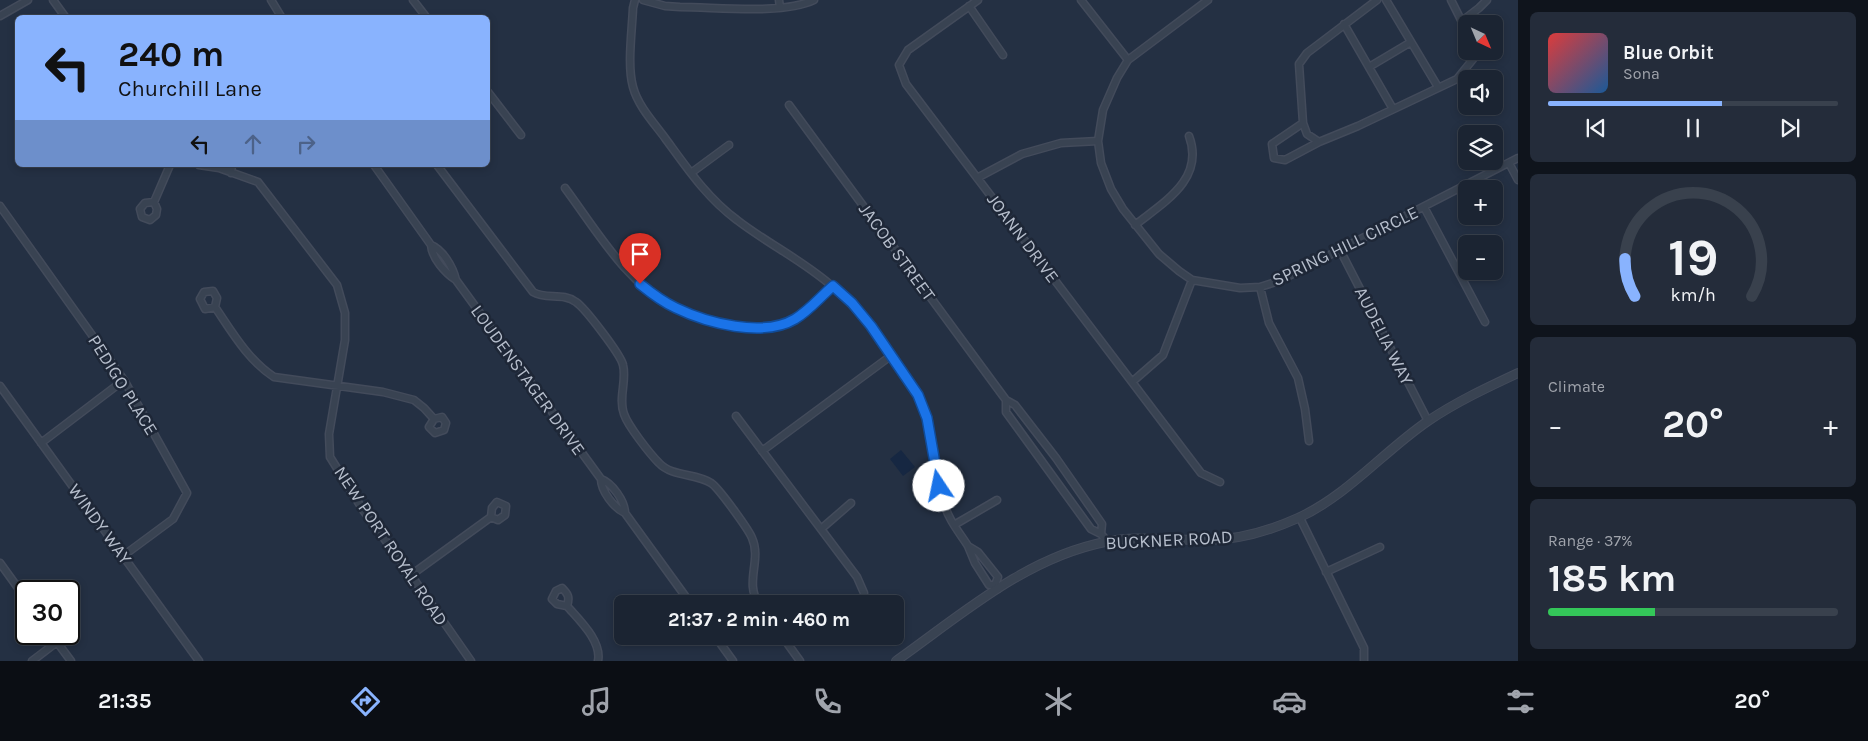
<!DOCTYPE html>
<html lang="en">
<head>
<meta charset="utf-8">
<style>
	:root { --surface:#1b2432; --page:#242c3a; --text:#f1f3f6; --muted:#a0a4ac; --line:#39414d; --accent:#89b3fe }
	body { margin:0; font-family:Karla,sans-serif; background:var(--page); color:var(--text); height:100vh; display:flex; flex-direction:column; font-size:19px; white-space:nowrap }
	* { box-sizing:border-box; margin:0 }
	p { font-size:16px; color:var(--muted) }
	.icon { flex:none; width:28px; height:28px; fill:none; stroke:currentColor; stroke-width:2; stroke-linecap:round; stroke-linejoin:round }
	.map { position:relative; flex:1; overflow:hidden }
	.drawer { display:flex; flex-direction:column; gap:12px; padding:12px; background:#0f141c; width:350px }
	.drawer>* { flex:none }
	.top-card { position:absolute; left:15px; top:15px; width:475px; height:152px; border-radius:8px; box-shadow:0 2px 8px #0003,0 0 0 1px var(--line); background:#89b3fe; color:#111; overflow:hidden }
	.needle { width:32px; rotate:136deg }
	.controls { position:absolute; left:1458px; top:15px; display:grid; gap:10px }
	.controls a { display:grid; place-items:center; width:45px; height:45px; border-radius:8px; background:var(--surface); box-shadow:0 2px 8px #0003,0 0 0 1px var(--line); font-size:25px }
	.speed { position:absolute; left:15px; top:580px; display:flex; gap:10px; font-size:25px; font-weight:700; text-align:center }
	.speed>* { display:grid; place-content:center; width:65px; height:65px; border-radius:50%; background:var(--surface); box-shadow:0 2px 8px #0003,0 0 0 1px var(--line); line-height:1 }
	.speed .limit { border:2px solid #111; border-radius:8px; background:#fff; color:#111 }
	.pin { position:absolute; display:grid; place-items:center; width:42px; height:42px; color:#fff; margin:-51px -21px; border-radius:50% 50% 50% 0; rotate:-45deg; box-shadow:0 0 5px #0007 }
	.pin .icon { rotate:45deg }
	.me { position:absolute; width:55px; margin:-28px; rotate:349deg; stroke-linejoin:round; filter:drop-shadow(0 0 4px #0008) }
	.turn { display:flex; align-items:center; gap:18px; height:105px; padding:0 20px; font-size:22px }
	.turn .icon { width:65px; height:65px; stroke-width:2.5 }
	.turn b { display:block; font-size:35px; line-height:42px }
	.lanes { display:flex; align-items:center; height:48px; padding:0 20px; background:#0003; justify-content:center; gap:25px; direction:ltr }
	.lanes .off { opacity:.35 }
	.big { font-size:38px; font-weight:700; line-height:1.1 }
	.drawer .card { flex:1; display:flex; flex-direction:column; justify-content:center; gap:8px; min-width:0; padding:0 18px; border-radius:8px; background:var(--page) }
	.drawer .dial { align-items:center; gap:0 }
	.dial svg { height:130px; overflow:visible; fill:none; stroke:var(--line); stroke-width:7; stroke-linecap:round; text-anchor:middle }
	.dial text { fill:var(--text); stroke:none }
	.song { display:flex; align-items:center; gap:15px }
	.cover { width:60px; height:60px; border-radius:8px; background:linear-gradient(135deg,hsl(0 70% 55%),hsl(210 70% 35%)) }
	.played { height:5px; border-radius:2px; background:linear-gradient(90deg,var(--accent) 60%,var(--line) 60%) }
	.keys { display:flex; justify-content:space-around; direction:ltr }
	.heat { display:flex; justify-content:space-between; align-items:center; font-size:28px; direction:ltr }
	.charge { height:8px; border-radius:4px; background:linear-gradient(90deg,#34c759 37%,var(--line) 0) }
	.trip { position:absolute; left:614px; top:595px; width:290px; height:50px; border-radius:8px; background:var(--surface); box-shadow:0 2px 8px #0003,0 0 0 1px var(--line); font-weight:700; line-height:50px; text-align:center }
	.tabs { display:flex; height:80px; justify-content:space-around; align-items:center; background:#0b0e14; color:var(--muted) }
	.tabs .icon { width:35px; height:35px }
	.tabs .on { color:var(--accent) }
	.tabs b { font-size:22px; color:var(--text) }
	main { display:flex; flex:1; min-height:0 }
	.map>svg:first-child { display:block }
</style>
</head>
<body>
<main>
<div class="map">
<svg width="1518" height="661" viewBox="0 0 1518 661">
	<rect width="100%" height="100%" fill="#243043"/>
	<path fill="#162742" d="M 901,450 L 915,467 L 903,476 L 890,459 Z"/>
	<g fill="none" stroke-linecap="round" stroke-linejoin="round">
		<g stroke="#434b5b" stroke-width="9">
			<path id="minor" d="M 53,0 L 66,18
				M 271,0 L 282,18
				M 413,0 L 427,18
				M 635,0 L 633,8 C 632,31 627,66 633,87 C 638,106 654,123 665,138 C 687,168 707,198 737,220 C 768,244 804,261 833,287 C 865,314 888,349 911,384 C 935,419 932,464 944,503 C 948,519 959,532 968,546
				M 643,0 L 665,6 L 680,7 C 717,7 782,15 814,0
				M 779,0 L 780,8
				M 978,0 L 908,50 L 899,65 L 906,84 L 1201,473 L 1220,482
				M 1081,0 L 1128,60
				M 1208,0 L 1128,60 L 1117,78 L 1103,110 L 1098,141 L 1101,163 L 1111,189 L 1123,209 L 1159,254 L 1179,271 L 1192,280 L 1240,288 L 1260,287 L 1279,281 L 1518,158
				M 1377,0 L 1307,53 L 1299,64 L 1303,123 L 1307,134 L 1319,142 L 1358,126 L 1457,79 L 1474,58 L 1474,51
				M 1386,0 L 1438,87
				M 1451,0 L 1466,30
				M 969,6 L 1003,55
				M 0,16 L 28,0
				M 1462,21 L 1479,8 L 1487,0
				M 1344,24 L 1393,109
				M 1369,67 L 1411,42
				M 488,92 L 521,135
				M 789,105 L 1006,400 L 1015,405 L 1056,458 L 1102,524 L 1101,534
				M 1303,123 L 1272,144 L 1274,158 L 1285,160 L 1319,142
				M 1509,163 L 1518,180
				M 199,165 L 219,168 L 258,182 L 337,285 L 345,313 L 345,340 L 329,434 L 330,457 L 363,510 L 411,575 L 471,661
				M 374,165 L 431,245 C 432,258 445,273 456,280
				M 437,165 L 533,292 C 546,300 563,292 576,302 C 585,308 621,355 623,365 C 627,381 618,398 624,414 C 628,426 650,454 659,463 C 672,477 696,473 711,483 C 718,487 749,530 752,538 C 762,560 744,583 759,604
				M 231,173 L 232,165
				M 691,173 L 729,145
				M 977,178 L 1022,154 L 1061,143 L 1098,141
				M 565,188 C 597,231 626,283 675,308 C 689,315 706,319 722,323 C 745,329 770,331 792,320 C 809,313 819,297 833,287
				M 154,202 L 145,203 L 140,209 L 142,217 L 150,220 L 156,215 L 157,209 L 154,202 L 170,165
				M 0,206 L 124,380 L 187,493 L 173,519 L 123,556
				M 1424,207 L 1485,322
				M 1135,225 C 1164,202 1205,179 1189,136
				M 431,245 C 443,250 453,267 456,280 L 601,479 C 612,483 625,501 625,513
				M 1340,250 L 1428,421
				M 1260,287 L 1269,323 L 1298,378 L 1305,409 L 1309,441
				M 215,307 L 217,298 L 213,291 L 204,292 L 200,299 L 205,309 L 215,307 C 232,332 248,360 274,377 L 383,392 L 414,400 L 424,408 L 434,419 L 429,427 L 435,433 L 444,430 L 446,423 L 442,417 L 434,419
				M 1132,382 L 1163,355 L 1192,280
				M 0,386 L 199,661
				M 1006,400 L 1006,412 L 1091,529 L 1101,534 L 1107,541
				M 736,416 L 857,577 L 864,593
				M 41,443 L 124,380
				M 762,451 L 892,355
				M 601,479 C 601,491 614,508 625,513 L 691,604
				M 1300,518 L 1364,648 L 1364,661
				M 954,525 L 997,500
				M 821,529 L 851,503
				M 0,563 L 26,599
				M 1326,572 L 1380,547
				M 411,575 L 491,517 L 498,520 L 505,515 L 506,506 L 497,502 L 492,508 L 491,517
				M 995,585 L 998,577 L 978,552 L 968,546 L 975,563 L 989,585 L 995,585 L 998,589
				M 567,606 C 570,597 568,594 562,588 L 556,591 L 552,599 L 557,604 L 567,606 C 579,620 602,641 598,661
				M 51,634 L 71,661
				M 715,636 L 733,661
				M 782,636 L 800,661
				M 32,661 L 57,642"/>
		</g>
		<g stroke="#434b5b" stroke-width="10">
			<path id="tertiary" d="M 896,661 C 961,615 1025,558 1105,542 C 1138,535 1173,541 1207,540 C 1238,540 1269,531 1298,518 C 1347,496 1384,451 1428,421 C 1456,402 1488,387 1518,373"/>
		</g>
		<use href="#minor" stroke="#394352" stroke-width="6"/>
		<use href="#tertiary" stroke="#394352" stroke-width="8"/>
	</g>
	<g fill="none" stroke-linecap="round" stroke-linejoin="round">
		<g stroke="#114b97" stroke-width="12">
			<path id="route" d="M 640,284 C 651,293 663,302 676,308 C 707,323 763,338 795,319 C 810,310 820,297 833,286 L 852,303 L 871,326 L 918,395 L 927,418 L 939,486"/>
		</g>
		<use href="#route" stroke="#1a73e8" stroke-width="9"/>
	</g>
	<g text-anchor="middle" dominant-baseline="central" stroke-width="5" stroke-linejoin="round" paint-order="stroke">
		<g font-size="18" fill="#b6becc" stroke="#1e2737">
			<text transform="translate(1023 238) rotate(53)">JOANN DRIVE</text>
			<text transform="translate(1345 246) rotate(-26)">SPRING HILL CIRCLE</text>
			<text transform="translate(897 252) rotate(54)">JACOB STREET</text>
			<text transform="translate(1384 336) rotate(63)">AUDELIA WAY</text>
			<text transform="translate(528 380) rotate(54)">LOUDENSTAGER DRIVE</text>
			<text transform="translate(123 385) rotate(58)">PEDIGO PLACE</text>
			<text transform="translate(100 524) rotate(54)">WINDY WAY</text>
			<text transform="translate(1169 540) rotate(-3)">BUCKNER ROAD</text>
			<text transform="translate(391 546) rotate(56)">NEW PORT ROYAL ROAD</text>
		</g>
	</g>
</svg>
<div class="controls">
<a><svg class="needle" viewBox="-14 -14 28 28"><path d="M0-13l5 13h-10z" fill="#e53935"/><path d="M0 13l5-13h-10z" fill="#a0a4ac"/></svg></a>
<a><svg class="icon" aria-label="sound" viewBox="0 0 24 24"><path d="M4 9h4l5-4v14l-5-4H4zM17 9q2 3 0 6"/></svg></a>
<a><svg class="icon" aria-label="layers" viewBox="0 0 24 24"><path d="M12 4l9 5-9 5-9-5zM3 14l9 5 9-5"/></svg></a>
<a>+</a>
<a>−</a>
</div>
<div class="speed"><div class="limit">30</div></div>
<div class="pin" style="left:640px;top:284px;background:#d93025"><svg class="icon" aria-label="arrive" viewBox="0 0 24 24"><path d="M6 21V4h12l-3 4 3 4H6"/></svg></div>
<svg class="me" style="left:939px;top:486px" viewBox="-20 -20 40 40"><circle r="19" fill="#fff"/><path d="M0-13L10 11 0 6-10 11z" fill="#1a73e8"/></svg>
<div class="trip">21:37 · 2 min · 460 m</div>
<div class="top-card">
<div class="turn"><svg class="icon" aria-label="left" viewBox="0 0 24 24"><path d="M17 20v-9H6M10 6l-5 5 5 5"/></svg><div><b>240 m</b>Churchill Lane</div></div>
<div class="lanes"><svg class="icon" aria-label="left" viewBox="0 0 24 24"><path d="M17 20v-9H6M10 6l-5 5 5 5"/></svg><svg class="icon off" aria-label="ahead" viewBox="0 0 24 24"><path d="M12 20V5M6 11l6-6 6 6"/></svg><svg class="icon off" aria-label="right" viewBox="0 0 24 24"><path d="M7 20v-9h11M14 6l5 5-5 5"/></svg></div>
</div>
</div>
<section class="drawer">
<div class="card">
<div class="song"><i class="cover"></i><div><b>Blue Orbit</b><p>Sona</p></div></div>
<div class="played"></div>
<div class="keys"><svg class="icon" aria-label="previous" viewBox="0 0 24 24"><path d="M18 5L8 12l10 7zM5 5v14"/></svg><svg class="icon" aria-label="pause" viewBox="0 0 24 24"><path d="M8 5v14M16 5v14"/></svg><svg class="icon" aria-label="next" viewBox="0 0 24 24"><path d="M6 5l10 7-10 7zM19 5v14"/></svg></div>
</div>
<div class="card dial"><svg viewBox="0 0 100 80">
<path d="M14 69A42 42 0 1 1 86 69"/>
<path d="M14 69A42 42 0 0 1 8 46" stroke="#89b3fe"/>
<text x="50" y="56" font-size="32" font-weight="700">19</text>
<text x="50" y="72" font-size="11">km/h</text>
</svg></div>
<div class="card"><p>Climate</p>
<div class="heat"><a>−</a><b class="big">20°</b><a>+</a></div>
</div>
<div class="card"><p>Range · 37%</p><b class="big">185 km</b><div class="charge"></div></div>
</section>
</main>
<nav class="tabs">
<b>21:35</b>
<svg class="icon on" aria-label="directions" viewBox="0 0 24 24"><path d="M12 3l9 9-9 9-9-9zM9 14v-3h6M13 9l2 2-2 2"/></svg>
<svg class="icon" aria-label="music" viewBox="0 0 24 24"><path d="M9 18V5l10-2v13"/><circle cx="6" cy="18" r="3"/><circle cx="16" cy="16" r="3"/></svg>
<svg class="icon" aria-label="phone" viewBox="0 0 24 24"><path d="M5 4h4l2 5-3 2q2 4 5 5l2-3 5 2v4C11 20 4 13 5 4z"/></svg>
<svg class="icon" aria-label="climate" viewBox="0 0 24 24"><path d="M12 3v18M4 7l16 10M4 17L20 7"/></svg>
<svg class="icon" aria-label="car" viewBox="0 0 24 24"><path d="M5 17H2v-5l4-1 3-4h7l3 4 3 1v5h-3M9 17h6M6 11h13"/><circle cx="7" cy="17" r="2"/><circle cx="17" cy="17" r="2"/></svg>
<svg class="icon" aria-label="filters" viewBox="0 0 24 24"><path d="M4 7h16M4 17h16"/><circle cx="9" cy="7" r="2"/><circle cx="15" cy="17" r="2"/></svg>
<b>20°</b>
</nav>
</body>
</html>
